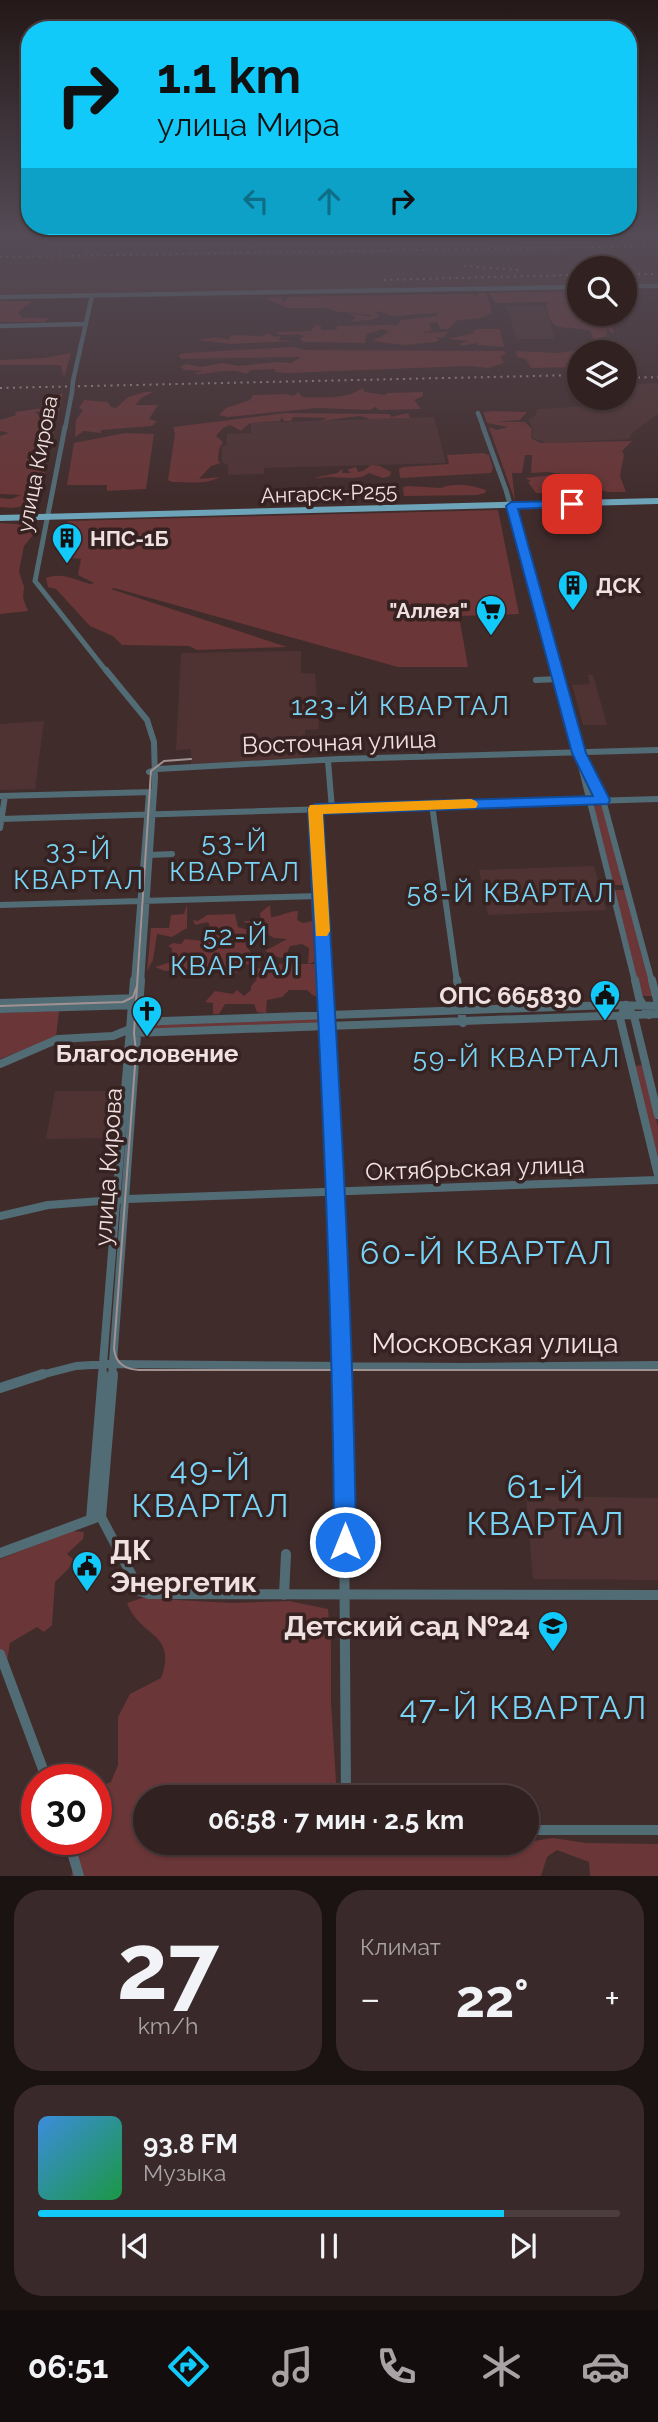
<!DOCTYPE html>
<html lang="ru">
<head>
<meta charset="utf-8">
<style>
	:root { --surface:#312121; --page:#39292a; --text:#f1f3f6; --muted:#a8a3a5; --line:#4c3e3f; --accent:#11cafa }
	body { margin:0; font-family:Raleway,sans-serif; background:var(--page); color:var(--text); height:100vh; display:flex; flex-direction:column; font-size:26px; white-space:nowrap }
	* { box-sizing:border-box; margin:0 }
	p { font-size:23px; color:var(--muted) }
	.icon { flex:none; width:38px; height:38px; fill:none; stroke:currentColor; stroke-width:2; stroke-linecap:round; stroke-linejoin:round }
	.map { position:relative; height:1876px; overflow:hidden }
	.sheet { display:flex; flex-direction:column; gap:14px; padding:14px; background:#1b1212; flex:1 }
	.sheet>* { flex:none }
	.top-card { position:absolute; left:21px; top:21px; width:616px; height:214px; border-radius:28px; box-shadow:0 2px 5px #0004,0 0 0 2px var(--line); background:#11cafa; color:#111; overflow:hidden }
	.buttons { position:absolute; left:567px; top:256px; display:grid; gap:14px }
	.buttons a { display:grid; place-items:center; width:70px; height:70px; border-radius:50%; background:var(--surface); box-shadow:0 2px 5px #0004,0 0 0 2px var(--line); font-size:35px }
	.speed { position:absolute; left:21px; top:1764px; display:flex; gap:14px; font-size:35px; font-weight:700; text-align:center }
	.speed>* { display:grid; place-content:center; width:91px; height:91px; border-radius:50%; background:var(--surface); box-shadow:0 2px 5px #0004,0 0 0 2px var(--line); line-height:1 }
	.speed .limit { border:10px solid #d22; background:#fff; color:#111 }
	.pin { position:absolute; display:grid; place-items:center; width:60px; height:60px; color:#fff; margin:-30px; border-radius:14px; box-shadow:0 4px 10px #0006 }
	.me { position:absolute; width:77px; margin:-38px; rotate:0deg; stroke-linejoin:round; filter:drop-shadow(0 0 5px #0008) }
	.turn { display:flex; align-items:center; gap:24px; height:147px; padding:0 21px; font-size:32px }
	.turn .icon { width:91px; height:91px; stroke-width:2.5 }
	.turn b { display:block; font-size:49px; line-height:60px }
	.lanes { display:flex; align-items:center; height:66px; padding:0 21px; background:#0003; justify-content:center; gap:35px; direction:ltr }
	.lanes .off { opacity:.35 }
	.big { font-size:52px; font-weight:700; line-height:1.1 }
	.sheet .card { flex:1; display:flex; flex-direction:column; justify-content:center; gap:10px; min-width:0; padding:0 24px; border-radius:28px; background:var(--page) }
	.sheet .dial { align-items:center; gap:0 }
	.dial b { font-size:91px; line-height:1 }
	.song { display:flex; align-items:center; gap:21px }
	.cover { width:84px; height:84px; border-radius:10px; background:linear-gradient(135deg,hsl(210 70% 55%),hsl(140 70% 35%)) }
	.played { height:7px; border-radius:4px; background:linear-gradient(90deg,var(--accent) 80%,var(--line) 80%) }
	.keys { display:flex; justify-content:space-around; direction:ltr }
	.heat { display:flex; justify-content:space-between; align-items:center; font-size:38px; direction:ltr }
	.sheet .tiles { flex:1; display:grid; gap:14px; grid-template-columns:1fr 1fr }
	.card:last-child { grid-column:span 2 }
	.trip { position:absolute; left:133px; top:1785px; width:406px; height:70px; border-radius:35px; background:var(--surface); box-shadow:0 2px 5px #0004,0 0 0 2px var(--line); font-weight:700; line-height:70px; text-align:center }
	.tab-bar { display:flex; height:112px; justify-content:space-around; align-items:center; background:#140d0d; color:var(--muted) }
	.tab-bar .icon { width:49px; height:49px }
	.tab-bar .selected { color:var(--accent) }
	.tab-bar b { font-size:32px; color:var(--text) }
	.map>svg:first-child { display:block }
</style>
</head>
<body>
<div class="map">
<svg width="658" height="1876" viewBox="0 0 658 1876">
	<rect width="100%" height="100%" fill="#412c2c"/>
	<path fill="#4f3333" d="M 0,236 L 658,236 L 658,285 L 625,286 L 625,268 L 579,268 L 579,286 L 0,294 Z
		M 544,305 L 555,339 L 517,339 L 506,306 Z
		M 658,383 L 658,414 L 632,433 L 629,439 L 547,443 L 532,438 L 533,429 L 528,419 L 535,416 L 538,409 L 586,406 L 584,397 L 625,397 L 625,385 Z
		M 434,417 L 446,463 L 264,468 L 264,474 L 228,475 L 228,465 L 222,462 L 222,446 L 227,445 L 227,434 L 251,433 L 251,423 Z
		M 301,651 L 301,673 L 315,674 L 319,729 L 305,730 L 306,756 L 302,757 L 302,760 L 191,764 L 191,749 L 176,750 L 181,653 Z
		M 588,675 L 593,675 L 607,725 L 583,725 L 572,685 L 590,684 Z
		M 44,721 L 35,789 L 0,790 L 0,724 Z
		M 594,866 L 606,910 L 488,915 L 479,870 Z
		M 55,1091 L 115,1091 L 111,1138 L 46,1139 Z
		M 526,1496 L 658,1498 L 658,1580 L 533,1579 Z"/>
	<path fill="#6a3637" d="M 579,291 L 579,302 L 555,303 L 579,304 L 579,313 L 597,313 L 601,320 L 610,323 L 614,332 L 612,334 L 607,328 L 606,336 L 594,340 L 590,331 C 568,324 550,337 546,304 L 551,302 L 495,303 L 489,293 Z
		M 479,293 L 486,293 L 492,313 L 481,318 L 457,320 L 448,329 L 440,329 L 437,322 L 429,323 L 432,331 L 418,333 L 448,332 L 442,338 L 436,337 L 439,340 L 436,342 L 404,345 L 372,341 L 389,332 L 383,329 L 367,334 L 365,343 L 304,342 L 300,339 L 304,336 C 295,331 282,339 276,332 L 310,331 L 316,325 L 321,326 L 321,330 L 337,330 L 337,326 L 397,325 L 401,320 L 437,316 L 437,313 L 394,316 L 377,311 L 375,312 L 379,316 L 376,319 L 351,322 L 356,317 L 350,313 L 370,317 L 372,315 L 334,311 L 327,308 L 288,308 L 265,298 L 283,297 L 281,300 L 284,302 L 289,297 L 471,294 L 476,296 Z
		M 0,301 L 33,301 L 18,312 L 22,318 L 48,318 L 45,322 L 0,322 Z
		M 479,329 L 500,329 L 504,347 L 478,345 L 477,343 L 460,346 L 461,343 L 468,341 L 448,339 L 474,333 L 474,330 Z
		M 268,333 L 274,337 L 280,336 L 279,340 L 296,341 L 231,344 L 198,340 L 217,337 L 229,340 L 231,335 L 264,336 Z
		M 293,347 L 305,350 L 505,351 L 506,354 L 501,356 L 504,363 L 488,368 L 468,366 L 288,373 L 275,372 L 275,369 L 251,370 L 246,374 C 234,366 208,375 193,374 L 203,371 L 185,370 L 180,367 L 186,364 L 201,367 L 222,363 L 238,366 L 277,362 L 291,363 L 301,357 L 181,359 L 179,356 L 179,354 L 188,353 Z
		M 589,349 L 608,352 L 579,352 L 579,367 L 531,368 L 526,359 L 517,357 L 516,351 L 558,353 Z
		M 71,353 L 64,377 L 61,366 L 57,365 L 0,365 L 0,360 L 43,358 Z
		M 362,388 L 365,392 L 385,395 L 387,393 L 423,392 L 423,396 L 414,400 L 421,409 L 379,410 L 375,407 L 370,410 L 317,408 L 228,417 L 219,415 L 226,408 L 250,400 L 253,395 L 286,394 L 294,396 L 298,392 L 303,397 C 321,398 349,399 362,388 Z
		M 145,392 L 153,392 L 141,398 L 136,405 L 158,405 L 149,419 L 157,421 L 152,426 L 101,430 L 101,433 L 84,431 L 75,437 L 76,420 L 83,410 L 79,408 L 84,400 L 108,402 L 111,407 L 116,408 L 128,397 Z
		M 63,393 L 46,465 L 43,491 L 35,504 L 12,508 L 0,507 L 0,498 L 11,499 L 21,495 L 0,494 L 0,436 L 9,433 L 0,431 L 0,420 L 16,415 L 15,412 L 50,407 L 48,410 L 35,412 L 41,417 L 41,423 L 50,425 L 59,395 Z
		M 493,411 L 527,412 L 520,420 L 496,422 L 525,422 L 532,429 L 531,438 L 540,443 L 632,441 L 622,451 L 624,455 L 620,476 L 626,492 L 607,492 L 581,484 L 582,493 L 536,493 L 528,482 L 531,481 L 525,478 L 562,474 L 548,472 L 531,473 L 532,455 L 525,455 L 522,473 L 512,473 L 515,501 L 489,427 L 497,430 L 508,427 L 487,423 L 483,412 Z
		M 285,413 L 390,414 L 391,417 L 408,413 L 410,418 L 371,419 L 360,416 L 320,421 L 327,418 L 293,417 L 291,421 L 284,421 L 282,417 L 280,421 L 250,423 L 241,431 L 230,425 L 223,428 L 216,436 L 223,442 L 219,449 L 218,461 L 221,463 L 211,466 L 199,479 L 220,477 C 206,485 188,482 172,482 L 168,480 L 175,434 L 173,427 Z
		M 125,433 L 154,434 L 146,489 L 107,491 L 107,485 L 67,485 L 74,443 Z
		M 483,453 L 489,455 L 493,468 L 491,473 L 400,478 L 399,469 L 403,467 L 449,464 L 447,455 Z
		M 371,465 L 380,466 L 391,472 L 390,476 L 383,478 L 369,473 C 358,481 344,477 330,477 C 327,476 320,479 314,478 L 337,473 L 343,469 L 342,473 L 351,473 L 347,470 L 356,467 L 358,472 L 363,471 Z
		M 408,486 L 441,488 C 455,482 472,485 486,490 L 485,493 L 477,495 L 404,496 L 403,487 Z
		M 341,489 L 359,491 L 355,498 L 331,496 L 298,500 L 266,499 L 268,491 L 278,490 Z
		M 498,510 L 519,614 L 459,616 L 468,667 L 398,667 L 114,588 L 111,589 L 287,647 L 197,650 L 189,646 L 122,645 L 113,636 L 90,626 L 56,589 L 48,587 L 46,578 C 62,572 75,580 90,584 L 94,583 L 78,575 L 81,559 L 61,557 L 68,521 Z
		M 0,523 L 30,525 L 33,535 L 24,546 L 19,571 L 24,587 L 23,598 L 28,611 L 0,614 Z
		M 602,805 L 623,885 L 613,885 L 592,806 Z
		M 614,890 L 625,890 L 653,996 L 641,996 Z
		M 316,898 L 317,961 L 308,964 L 309,948 L 302,944 L 290,946 L 285,957 L 280,958 L 265,951 L 287,939 L 274,938 L 243,921 L 261,921 L 260,913 L 270,905 L 271,917 C 280,917 287,911 298,911 L 297,920 L 303,923 L 312,921 L 311,899 Z
		M 187,904 L 187,928 L 172,937 L 157,934 L 153,960 L 147,971 L 151,928 L 169,928 L 171,915 L 184,914 Z
		M 235,914 L 238,927 L 252,931 L 245,944 L 254,957 L 253,964 L 243,965 L 237,973 L 223,968 L 222,959 L 217,959 L 211,967 L 205,968 L 165,971 L 155,967 L 171,962 L 172,948 L 168,946 L 173,943 L 181,944 L 185,939 L 203,941 L 209,936 L 205,928 L 210,926 L 208,922 L 195,925 L 193,920 L 198,921 L 207,915 Z
		M 282,964 L 320,964 L 320,996 L 314,996 L 307,990 L 289,990 L 282,997 L 267,1000 L 266,1013 L 257,1012 L 254,1004 L 225,1004 L 219,1014 L 213,1014 L 213,1003 L 205,1002 L 215,991 L 233,994 L 237,990 L 244,996 L 251,990 L 251,986 L 257,979 L 250,978 L 251,967 L 266,969 L 268,965 Z
		M 59,1011 L 56,1037 L 0,1059 L 0,1013 Z
		M 323,1017 L 323,1025 L 154,1031 L 154,1023 Z
		M 643,1065 L 658,1127 L 658,1162 L 635,1066 Z
		M 72,1531 L 84,1532 L 83,1539 L 67,1554 L 73,1559 L 69,1568 L 55,1582 L 52,1625 L 44,1632 L 37,1627 L 10,1643 L 7,1661 L 0,1669 L 0,1559 Z
		M 142,1598 L 232,1603 L 289,1601 L 328,1609 L 331,1643 L 331,1703 L 337,1797 L 145,1797 L 145,1843 L 468,1843 L 481,1849 L 553,1838 L 586,1843 L 658,1844 L 658,1876 L 590,1876 L 589,1862 L 557,1850 L 547,1857 L 541,1876 L 71,1876 L 82,1839 L 96,1839 L 96,1788 L 111,1782 L 118,1765 L 118,1717 L 130,1694 L 161,1678 C 178,1632 140,1638 127,1603 Z"/>
	<g fill="none" stroke-linecap="round" stroke-linejoin="round">
		<path stroke="#526c76" stroke-width="4.5" d="M 625,286 L 658,286
			M 0,297 L 579,287
			M 0,326 L 85,324
			M 73,381 L 92,296
			M 478,413 L 484,429
			M 65,429 L 72,392"/>
		<path stroke="#526c76" stroke-width="5" d="M 65,427 L 35,581 L 107,672
			M 483,427 L 506,490 L 558,672"/>
		<path stroke="#526c76" stroke-width="6" d="M 106,670 L 147,720 L 154,742 L 155,778 L 141,982
			M 557,670 L 635,982
			M 536,680 L 559,679
			M 328,761 L 332,809
			M 585,768 L 603,800 L 652,982
			M 149,772 L 157,769 L 339,759 L 658,750
			M 0,796 L 153,792
			M 432,805 L 457,982
			M 315,809 L 325,982
			M 0,819 L 658,799
			M 0,828 L 5,796
			M 150,855 L 172,854
			M 0,905 L 320,896
			M 134,982 L 149,794"/>
		<path stroke="#526c76" stroke-width="8" d="M 325,980 L 337,1191 L 343,1376
			M 457,980 L 463,1023
			M 635,980 L 639,998 L 649,1015
			M 652,980 L 658,1004
			M 0,1003 L 136,998
			M 626,1005 L 620,1018 L 658,1175
			M 626,1005 L 634,1016 L 658,1115
			M 0,1009 L 136,1005
			M 135,1022 L 611,1005 L 658,1006
			M 134,1033 L 658,1014
			M 0,1064 L 58,1039 L 113,1036 L 130,1029
			M 0,1216 L 48,1205 L 127,1199 L 658,1180
			M 37,1376 L 76,1366 L 108,1364 L 464,1367 L 658,1365
			M 102,1376 L 134,980
			M 112,1376 L 141,980"/>
		<path stroke="#526c76" stroke-width="10" d="M 113,1374 L 101,1517 L 140,1591 L 149,1594 L 658,1595
			M 343,1374 L 346,1797
			M 0,1388 L 43,1374
			M 91,1519 L 103,1374
			M 0,1553 L 95,1518
			M 284,1595 L 286,1554
			M 0,1654 L 47,1780
			M 527,1830 L 658,1830
			M 68,1839 L 79,1876"/>
		<path stroke="#6ea4b9" stroke-width="6" d="M 0,518 L 658,501"/>
		<path stroke="#a29191" stroke-width="2" d="M 191,759 L 164,761 L 151,771 L 134,1033 L 136,1052 L 114,1349 C 116,1364 125,1369 139,1370 L 658,1370
			M 0,1006 L 123,1002 L 133,997 L 137,986"/>
		<path stroke="#a29191" stroke-width="2" stroke-dasharray="2 4.5" stroke-linecap="butt" d="M 0,257 L 658,246
			M 464,266 L 520,270
			M 625,274 L 658,274
			M 384,280 L 570,275
			M 625,378 L 658,377
			M 0,388 L 579,375"/>
		<path stroke="#526c76" stroke-width="4.5" d="M 72,392 L 73,381"/>
	</g>
	<linearGradient id="sky" x2="0" y2="1"><stop stop-color="#241818"/><stop offset="0.47" stop-color="#544b56"/><stop offset="1" stop-color="#544b56" stop-opacity="0"/></linearGradient>
	<rect width="658" height="499" fill="url(#sky)"/>
	<path fill="#1a73e8" stroke="#114b97" stroke-width="2" d="M 572,501 L 578,504 L 576,506 L 518,509 L 586,753 L 610,800 L 608,804 L 323,814 C 338,1056 353,1298 356,1542 L 353,1550 L 345,1553 L 337,1550 L 334,1542 C 333,1297 320,1053 308,809 L 315,804 L 593,796 L 572,753 L 506,506 L 511,502 Z"/>
	<path fill="#f59e0b" d="M 471,799 L 476,801 L 478,804 L 476,808 L 323,814 L 330,931 L 327,936 L 316,936 L 308,809 L 310,805 Z"/>
	<defs>
		<g id="building-pin" transform="scale(1.575)"><path d="M0 17L-7.5 6A9.5 9.5 0 1 1 7.5 6Z" fill="#11cafa" stroke="#372222"/><path d="M-4-6H4V6H1V3H-1V6H-4ZM-2.5-4.3h1.7v1.8h-1.7ZM.8-4.3h1.7v1.8H.8ZM-2.5-1h1.7V.8h-1.7ZM.8-1h1.7V.8H.8Z" fill="#111"/></g>
		<g id="supermarket-pin" transform="scale(1.575)"><path d="M0 17L-7.5 6A9.5 9.5 0 1 1 7.5 6Z" fill="#11cafa" stroke="#372222"/><path d="M-6-5.5h2.5l.6 2H6L4.5 2H-2.5L-4.4-4H-6ZM-1.5 3.2a1.3 1.3 0 1 0 .1 0ZM3 3.2a1.3 1.3 0 1 0 .1 0Z" fill="#111"/></g>
		<g id="civic-pin" transform="scale(1.575)"><path d="M0 17L-7.5 6A9.5 9.5 0 1 1 7.5 6Z" fill="#11cafa" stroke="#372222"/><path d="M-.6-6.5H3V-4.5H.6V-3L4-1V1h2V6H-6V1h2V-1L-.6-3ZM-1.2 2.5V6h2.4V2.5Z" fill="#111"/></g>
		<g id="church-pin" transform="scale(1.575)"><path d="M0 17L-7.5 6A9.5 9.5 0 1 1 7.5 6Z" fill="#11cafa" stroke="#372222"/><path d="M-1.2-6h2.4v3.5h3.3v2.4h-3.3V6h-2.4V-.1h-3.3v-2.4h3.3Z" fill="#111"/></g>
		<g id="school-pin" transform="scale(1.575)"><path d="M0 17L-7.5 6A9.5 9.5 0 1 1 7.5 6Z" fill="#11cafa" stroke="#372222"/><path d="M0-5L7-2L0 1L-7-2ZM-4 1L0 2.5L4 1V4Q0 6-4 4Z" fill="#111"/></g>
	</defs>
	<g fill-rule="evenodd">
		<use href="#building-pin" x="67" y="538"/>
		<use href="#building-pin" x="573" y="585"/>
		<use href="#supermarket-pin" x="491" y="610"/>
		<use href="#civic-pin" x="605" y="995"/>
		<use href="#church-pin" x="147" y="1011"/>
		<use href="#civic-pin" x="87" y="1566"/>
		<use href="#school-pin" x="553" y="1626"/>
	</g>
	<g text-anchor="middle" dominant-baseline="central" stroke-width="7" stroke-linejoin="round" paint-order="stroke">
		<g font-size="21" fill="#efe1e0" stroke="#372222">
			<text transform="translate(37 464) rotate(-79)">улица Кирова</text>
			<text transform="translate(329 493) rotate(-2)">Ангарск-Р255</text>
		</g>
		<g font-size="21" font-weight="bold" fill="#efe1e0" stroke="#372222" text-anchor="start">
			<text x="90" y="538">НПС-1Б</text>
			<text x="596" y="585">ДСК</text>
			<text x="468" y="610" text-anchor="end">"Аллея"</text>
		</g>
		<g font-size="24" fill="#efe1e0" stroke="#372222">
			<text transform="translate(339 742) rotate(-2)">Восточная улица</text>
			<text transform="translate(108 1167) rotate(-86)">улица Кирова</text>
			<text transform="translate(475 1168) rotate(-2)">Октябрьская улица</text>
		</g>
		<g font-size="24" font-weight="bold" fill="#efe1e0" stroke="#372222" text-anchor="end">
			<text x="582" y="995">ОПС 665830</text>
			<text x="147" y="1053" text-anchor="middle">Благословение</text>
		</g>
		<g font-size="26" letter-spacing="2" fill="#78d5f7" stroke="#372222">
			<text x="401" y="706">123-Й КВАРТАЛ</text>
			<text x="235" y="842">53-Й<tspan x="235" dy="30">КВАРТАЛ</tspan></text>
			<text x="79" y="850">33-Й<tspan x="79" dy="30">КВАРТАЛ</tspan></text>
			<text x="511" y="893">58-Й КВАРТАЛ</text>
			<text x="236" y="936">52-Й<tspan x="236" dy="30">КВАРТАЛ</tspan></text>
			<text x="517" y="1058">59-Й КВАРТАЛ</text>
		</g>
		<g font-size="28" fill="#efe1e0" stroke="#372222">
			<text x="495" y="1343">Московская улица</text>
		</g>
		<g font-size="28" font-weight="bold" fill="#efe1e0" stroke="#372222" text-anchor="start">
			<text x="110" y="1550">ДК<tspan x="110" dy="32">Энергетик</tspan></text>
			<text x="530" y="1626" text-anchor="end">Детский сад №24</text>
		</g>
		<g font-size="32" letter-spacing="2" fill="#78d5f7" stroke="#372222">
			<text x="487" y="1252">60-Й КВАРТАЛ</text>
			<text x="211" y="1468">49-Й<tspan x="211" dy="37">КВАРТАЛ</tspan></text>
			<text x="546" y="1486">61-Й<tspan x="546" dy="37">КВАРТАЛ</tspan></text>
			<text x="524" y="1707">47-Й КВАРТАЛ</text>
		</g>
	</g>
</svg>
<div class="buttons">
<a><svg class="icon" aria-label="search" viewBox="0 0 24 24"><circle cx="10" cy="10" r="6"/><path d="M15 15l6 6"/></svg></a>
<a><svg class="icon" aria-label="layers" viewBox="0 0 24 24"><path d="M12 4l9 5-9 5-9-5zM3 14l9 5 9-5"/></svg></a>
</div>
<div class="speed"><div class="limit">30</div></div>
<div class="pin" style="left:572px;top:504px;background:#d93025"><svg class="icon" aria-label="arrive" viewBox="0 0 24 24"><path d="M6 21V4h12l-3 4 3 4H6"/></svg></div>
<svg class="me" style="left:345px;top:1542px" viewBox="-20 -20 40 40"><circle r="17" fill="#1a73e8" stroke="#fff" stroke-width="3"/><path d="M0-11L8 9 0 5-8 9z" fill="#fff"/></svg>
<div class="trip">06:58 · 7 мин · 2.5 km</div>
<div class="top-card">
<div class="turn"><svg class="icon" aria-label="right" viewBox="0 0 24 24"><path d="M7 20v-9h11M14 6l5 5-5 5"/></svg><div><b>1.1 km</b>улица Мира</div></div>
<div class="lanes"><svg class="icon off" aria-label="left" viewBox="0 0 24 24"><path d="M17 20v-9H6M10 6l-5 5 5 5"/></svg><svg class="icon off" aria-label="ahead" viewBox="0 0 24 24"><path d="M12 20V5M6 11l6-6 6 6"/></svg><svg class="icon" aria-label="right" viewBox="0 0 24 24"><path d="M7 20v-9h11M14 6l5 5-5 5"/></svg></div>
</div>
</div>
<section class="sheet">
<div class="tiles">
<div class="card dial"><b>27</b><p>km/h</p></div>
<div class="card"><p>Климат</p>
<div class="heat"><a>−</a><b class="big">22°</b><a>+</a></div>
</div>
<div class="card">
<div class="song"><i class="cover"></i><div><b>93.8 FM</b><p>Музыка</p></div></div>
<div class="played"></div>
<div class="keys"><svg class="icon" aria-label="previous" viewBox="0 0 24 24"><path d="M18 5L8 12l10 7zM5 5v14"/></svg><svg class="icon" aria-label="pause" viewBox="0 0 24 24"><path d="M8 5v14M16 5v14"/></svg><svg class="icon" aria-label="next" viewBox="0 0 24 24"><path d="M6 5l10 7-10 7zM19 5v14"/></svg></div>
</div>
</div>
</section>
<nav class="tab-bar">
<b>06:51</b>
<svg class="icon selected" aria-label="directions" viewBox="0 0 24 24"><path d="M12 3l9 9-9 9-9-9zM9 14v-3h6M13 9l2 2-2 2"/></svg>
<svg class="icon" aria-label="music" viewBox="0 0 24 24"><path d="M9 18V5l10-2v13"/><circle cx="6" cy="18" r="3"/><circle cx="16" cy="16" r="3"/></svg>
<svg class="icon" aria-label="phone" viewBox="0 0 24 24"><path d="M5 4h4l2 5-3 2q2 4 5 5l2-3 5 2v4C11 20 4 13 5 4z"/></svg>
<svg class="icon" aria-label="climate" viewBox="0 0 24 24"><path d="M12 3v18M4 7l16 10M4 17L20 7"/></svg>
<svg class="icon" aria-label="car" viewBox="0 0 24 24"><path d="M5 17H2v-5l4-1 3-4h7l3 4 3 1v5h-3M9 17h6M6 11h13"/><circle cx="7" cy="17" r="2"/><circle cx="17" cy="17" r="2"/></svg>
</nav>
</body>
</html>
